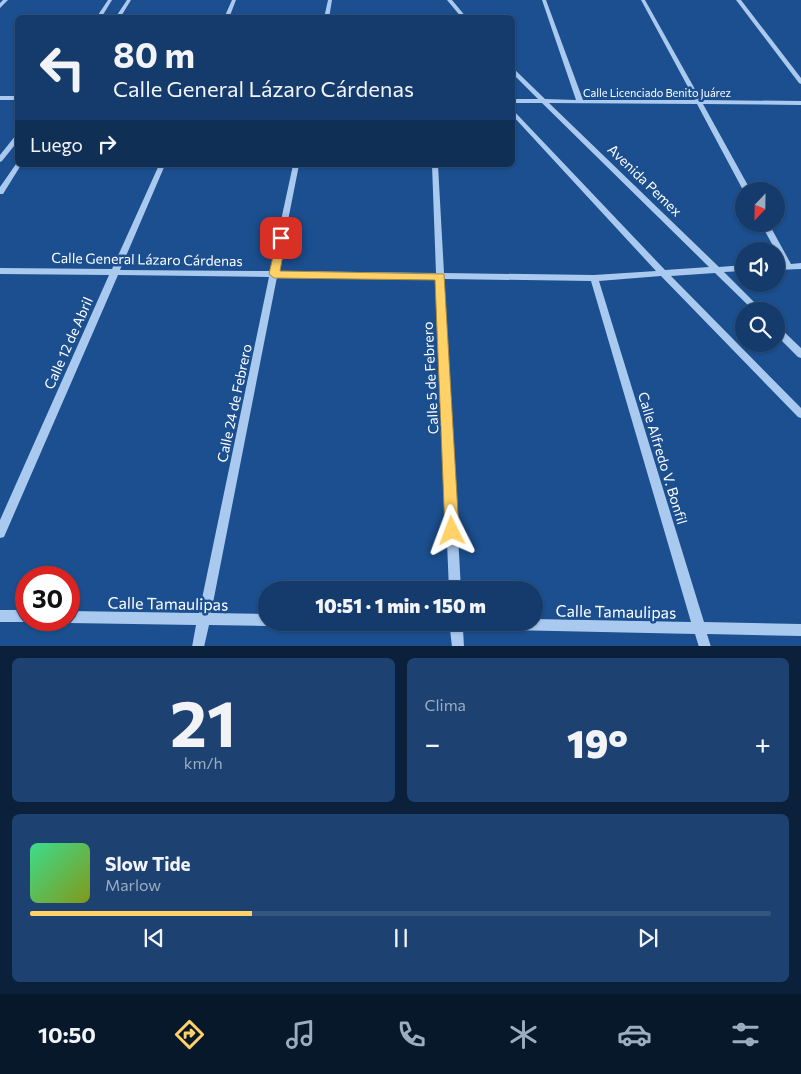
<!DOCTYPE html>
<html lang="es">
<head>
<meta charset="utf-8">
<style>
	:root { --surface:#143b6b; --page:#1d4271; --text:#f1f3f6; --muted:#9dadc1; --line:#33557e; --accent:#ffd166 }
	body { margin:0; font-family:Commissioner,sans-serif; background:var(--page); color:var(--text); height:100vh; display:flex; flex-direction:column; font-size:19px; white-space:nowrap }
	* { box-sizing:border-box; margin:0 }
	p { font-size:16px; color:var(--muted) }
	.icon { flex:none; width:28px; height:28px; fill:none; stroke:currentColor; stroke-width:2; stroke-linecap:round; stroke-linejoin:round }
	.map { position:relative; height:646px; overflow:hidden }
	.drawer { display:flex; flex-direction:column; gap:12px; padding:12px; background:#0b203b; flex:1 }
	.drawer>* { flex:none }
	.hud { position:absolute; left:15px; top:15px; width:500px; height:152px; border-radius:8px; box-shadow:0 1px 4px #0004,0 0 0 1px var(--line); background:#143b6b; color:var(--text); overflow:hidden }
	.needle { width:32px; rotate:202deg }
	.buttons { position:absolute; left:735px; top:182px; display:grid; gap:10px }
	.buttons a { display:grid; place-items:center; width:50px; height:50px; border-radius:50%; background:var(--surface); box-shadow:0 1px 4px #0004,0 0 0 1px var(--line); font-size:25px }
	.speed { position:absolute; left:15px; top:566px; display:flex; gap:10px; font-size:25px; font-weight:700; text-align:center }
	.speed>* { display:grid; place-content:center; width:65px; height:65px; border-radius:50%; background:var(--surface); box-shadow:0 1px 4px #0004,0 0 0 1px var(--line); line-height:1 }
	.speed .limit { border:8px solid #d22; background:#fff; color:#111 }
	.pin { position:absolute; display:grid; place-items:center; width:42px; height:42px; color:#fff; margin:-21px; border-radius:10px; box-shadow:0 2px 8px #0006 }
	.me { position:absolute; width:55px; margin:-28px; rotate:357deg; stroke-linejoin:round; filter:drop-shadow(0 0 4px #0008) }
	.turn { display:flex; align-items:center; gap:18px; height:105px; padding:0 15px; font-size:22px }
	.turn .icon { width:65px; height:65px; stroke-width:2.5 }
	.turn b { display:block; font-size:35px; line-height:42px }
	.then { display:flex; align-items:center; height:48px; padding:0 15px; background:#0003; gap:10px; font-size:19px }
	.big { font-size:38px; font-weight:800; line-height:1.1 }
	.drawer .tile { flex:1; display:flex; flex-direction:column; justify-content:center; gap:8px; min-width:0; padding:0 18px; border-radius:8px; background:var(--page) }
	.drawer .dial { align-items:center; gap:0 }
	.dial b { font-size:65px; line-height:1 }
	.song { display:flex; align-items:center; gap:15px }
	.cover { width:60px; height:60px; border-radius:8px; background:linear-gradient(135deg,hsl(150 70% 55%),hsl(70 70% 35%)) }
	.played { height:5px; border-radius:2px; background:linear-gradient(90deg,var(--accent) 30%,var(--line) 30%) }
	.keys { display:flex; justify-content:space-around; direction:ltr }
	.heat { display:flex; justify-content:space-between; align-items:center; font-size:28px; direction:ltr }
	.drawer .tiles { flex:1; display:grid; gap:12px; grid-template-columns:1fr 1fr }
	.tile:last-child { grid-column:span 2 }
	.trip { position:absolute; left:258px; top:581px; width:285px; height:50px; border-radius:25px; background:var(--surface); box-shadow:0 1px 4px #0004,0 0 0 1px var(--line); font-weight:800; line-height:50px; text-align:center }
	.tabs { display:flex; height:80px; justify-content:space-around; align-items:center; background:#08182b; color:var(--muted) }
	.tabs .icon { width:35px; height:35px }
	.tabs .current { color:var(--accent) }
	.tabs b { font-size:22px; color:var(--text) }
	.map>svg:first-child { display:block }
</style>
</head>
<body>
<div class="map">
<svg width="801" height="647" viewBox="0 0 801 647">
	<rect width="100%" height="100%" fill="#1b4f8f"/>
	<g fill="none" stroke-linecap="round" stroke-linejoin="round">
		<path fill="#a9c9ee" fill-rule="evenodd" d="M 3,0 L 8,0 L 0,8 L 0,3 Z
			M 108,0 L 112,0 L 101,18 L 96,18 Z
			M 127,0 L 131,0 L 120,18 L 115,18 Z
			M 232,0 L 236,0 L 229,18 L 224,18 Z
			M 328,0 L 332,0 L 329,18 L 324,18 Z
			M 447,0 L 452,0 L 467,18 L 462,18 Z
			M 542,0 L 546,0 L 583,100 L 695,100 L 641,0 L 645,0 L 701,100 L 801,101 L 801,105 L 703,104 L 751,191 L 744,192 L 697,104 L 549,103 L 719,267 L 744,265 L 744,271 L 724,272 L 763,311 L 754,311 L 715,273 L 671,276 L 801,408 L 801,418 L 798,417 L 661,276 L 599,281 L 704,622 L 801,624 L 801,636 L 707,634 L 711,647 L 699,647 L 695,634 L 463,629 L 464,647 L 452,647 L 450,629 L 400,628 L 396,626 L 394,622 L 534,622 L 534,619 L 691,622 L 591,281 L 444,279 L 461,590 L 449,590 L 436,279 L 277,277 L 211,613 L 266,614 L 266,622 L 271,622 L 270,624 L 266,626 L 209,625 L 204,647 L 192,647 L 196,625 L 69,623 L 65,621 L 64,620 L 69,620 L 69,611 L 199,613 L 269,277 L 118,275 L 4,537 L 0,538 L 0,520 L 109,275 L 0,274 L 0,268 L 112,269 L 159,165 L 165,165 L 120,270 L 270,271 L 293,165 L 299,165 L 278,271 L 436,273 L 432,165 L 438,165 L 444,273 L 594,275 L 656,271 L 512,115 L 512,109 L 665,270 L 709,267 L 542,103 L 512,103 L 512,99 L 538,99 L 512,73 L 512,67 L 545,99 L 576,100 Z
			M 736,0 L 741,0 L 801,78 L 801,84 L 799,83 Z
			M 0,96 L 18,96 L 18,100 L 0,100 Z
			M 18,134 L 18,141 L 2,161 L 0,162 L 0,155 L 16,135 Z
			M 18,163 L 18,165 L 21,165 L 3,194 L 0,194 L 0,187 L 16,164 Z
			M 761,224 L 769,224 L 791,264 L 801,263 L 801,269 L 776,270 L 776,264 L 783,264 Z
			M 776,326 L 779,327 L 801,348 L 801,358 L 798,357 L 776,335 Z
			M 0,610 L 26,610 L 26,620 L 30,620 L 26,622 L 0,622 Z"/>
	</g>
	<path fill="#ffd166" stroke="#a68842" d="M 278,235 L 285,235 L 286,238 L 280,271 L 444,274 L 459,531 L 457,536 L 452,538 L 447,536 L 445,531 L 435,280 L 274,278 L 269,274 Z"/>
	<g text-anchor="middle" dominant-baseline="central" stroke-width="5" stroke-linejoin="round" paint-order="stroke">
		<g font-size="11" fill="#fff" stroke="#1b4f8f">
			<text x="657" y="92">Calle Licenciado Benito Juárez</text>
		</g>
		<g font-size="14" fill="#fff" stroke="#1b4f8f">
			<text transform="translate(645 180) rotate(44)">Avenida Pemex</text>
			<text transform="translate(147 259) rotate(1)">Calle General Lázaro Cárdenas</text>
			<text transform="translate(68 343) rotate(-66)">Calle 12 de Abril</text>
			<text transform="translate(430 378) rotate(-93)">Calle 5 de Febrero</text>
			<text transform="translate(234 403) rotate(-78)">Calle 24 de Febrero</text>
			<text transform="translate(663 458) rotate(73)">Calle Alfredo V. Bonfil</text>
		</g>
		<g font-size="16" fill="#fff" stroke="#1b4f8f">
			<text transform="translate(168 603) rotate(1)">Calle Tamaulipas</text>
			<text transform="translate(616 611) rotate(1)">Calle Tamaulipas</text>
		</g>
	</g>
</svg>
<div class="buttons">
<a><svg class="needle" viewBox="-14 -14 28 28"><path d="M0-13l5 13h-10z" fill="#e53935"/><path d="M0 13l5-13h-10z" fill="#9dadc1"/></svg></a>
<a><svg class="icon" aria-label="sound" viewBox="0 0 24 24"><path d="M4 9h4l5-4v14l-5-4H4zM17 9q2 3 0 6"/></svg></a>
<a><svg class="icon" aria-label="search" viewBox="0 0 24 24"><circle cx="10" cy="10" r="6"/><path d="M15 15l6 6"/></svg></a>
</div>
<div class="speed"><div class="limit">30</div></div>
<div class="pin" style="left:281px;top:238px;background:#d93025"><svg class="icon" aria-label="arrive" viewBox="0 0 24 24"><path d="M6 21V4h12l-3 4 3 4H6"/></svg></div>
<svg class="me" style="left:452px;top:531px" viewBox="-20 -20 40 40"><path d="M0-17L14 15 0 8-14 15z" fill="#ffd166" stroke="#fff" stroke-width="4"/></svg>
<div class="trip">10:51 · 1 min · 150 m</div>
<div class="hud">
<div class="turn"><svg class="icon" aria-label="left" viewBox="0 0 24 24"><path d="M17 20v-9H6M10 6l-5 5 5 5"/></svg><div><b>80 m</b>Calle General Lázaro Cárdenas</div></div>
<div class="then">Luego<svg class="icon" aria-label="right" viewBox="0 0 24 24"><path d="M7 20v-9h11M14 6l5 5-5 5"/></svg></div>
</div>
</div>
<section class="drawer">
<div class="tiles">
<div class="tile dial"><b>21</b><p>km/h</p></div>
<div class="tile"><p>Clima</p>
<div class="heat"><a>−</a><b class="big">19°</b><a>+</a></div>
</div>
<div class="tile">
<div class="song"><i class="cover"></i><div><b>Slow Tide</b><p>Marlow</p></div></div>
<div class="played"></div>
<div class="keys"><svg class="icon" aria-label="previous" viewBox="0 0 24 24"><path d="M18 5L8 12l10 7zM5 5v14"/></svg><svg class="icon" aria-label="pause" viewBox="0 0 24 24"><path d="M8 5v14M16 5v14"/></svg><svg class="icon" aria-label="next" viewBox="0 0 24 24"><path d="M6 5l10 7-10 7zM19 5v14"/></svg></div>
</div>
</div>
</section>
<nav class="tabs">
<b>10:50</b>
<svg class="icon current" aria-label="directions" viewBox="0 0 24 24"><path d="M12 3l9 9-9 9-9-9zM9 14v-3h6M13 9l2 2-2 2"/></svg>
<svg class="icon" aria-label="music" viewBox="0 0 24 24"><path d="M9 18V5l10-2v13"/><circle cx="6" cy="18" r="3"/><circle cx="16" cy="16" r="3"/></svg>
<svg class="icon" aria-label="phone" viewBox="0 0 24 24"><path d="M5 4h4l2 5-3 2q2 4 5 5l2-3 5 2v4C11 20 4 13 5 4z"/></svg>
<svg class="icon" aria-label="climate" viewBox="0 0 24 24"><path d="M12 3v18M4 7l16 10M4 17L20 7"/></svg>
<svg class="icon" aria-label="car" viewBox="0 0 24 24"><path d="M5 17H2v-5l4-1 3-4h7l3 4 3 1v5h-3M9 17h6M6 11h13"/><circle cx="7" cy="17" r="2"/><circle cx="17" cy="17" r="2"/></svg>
<svg class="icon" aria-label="filters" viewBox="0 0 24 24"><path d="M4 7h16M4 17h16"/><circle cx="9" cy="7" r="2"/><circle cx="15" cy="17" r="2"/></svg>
</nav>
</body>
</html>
